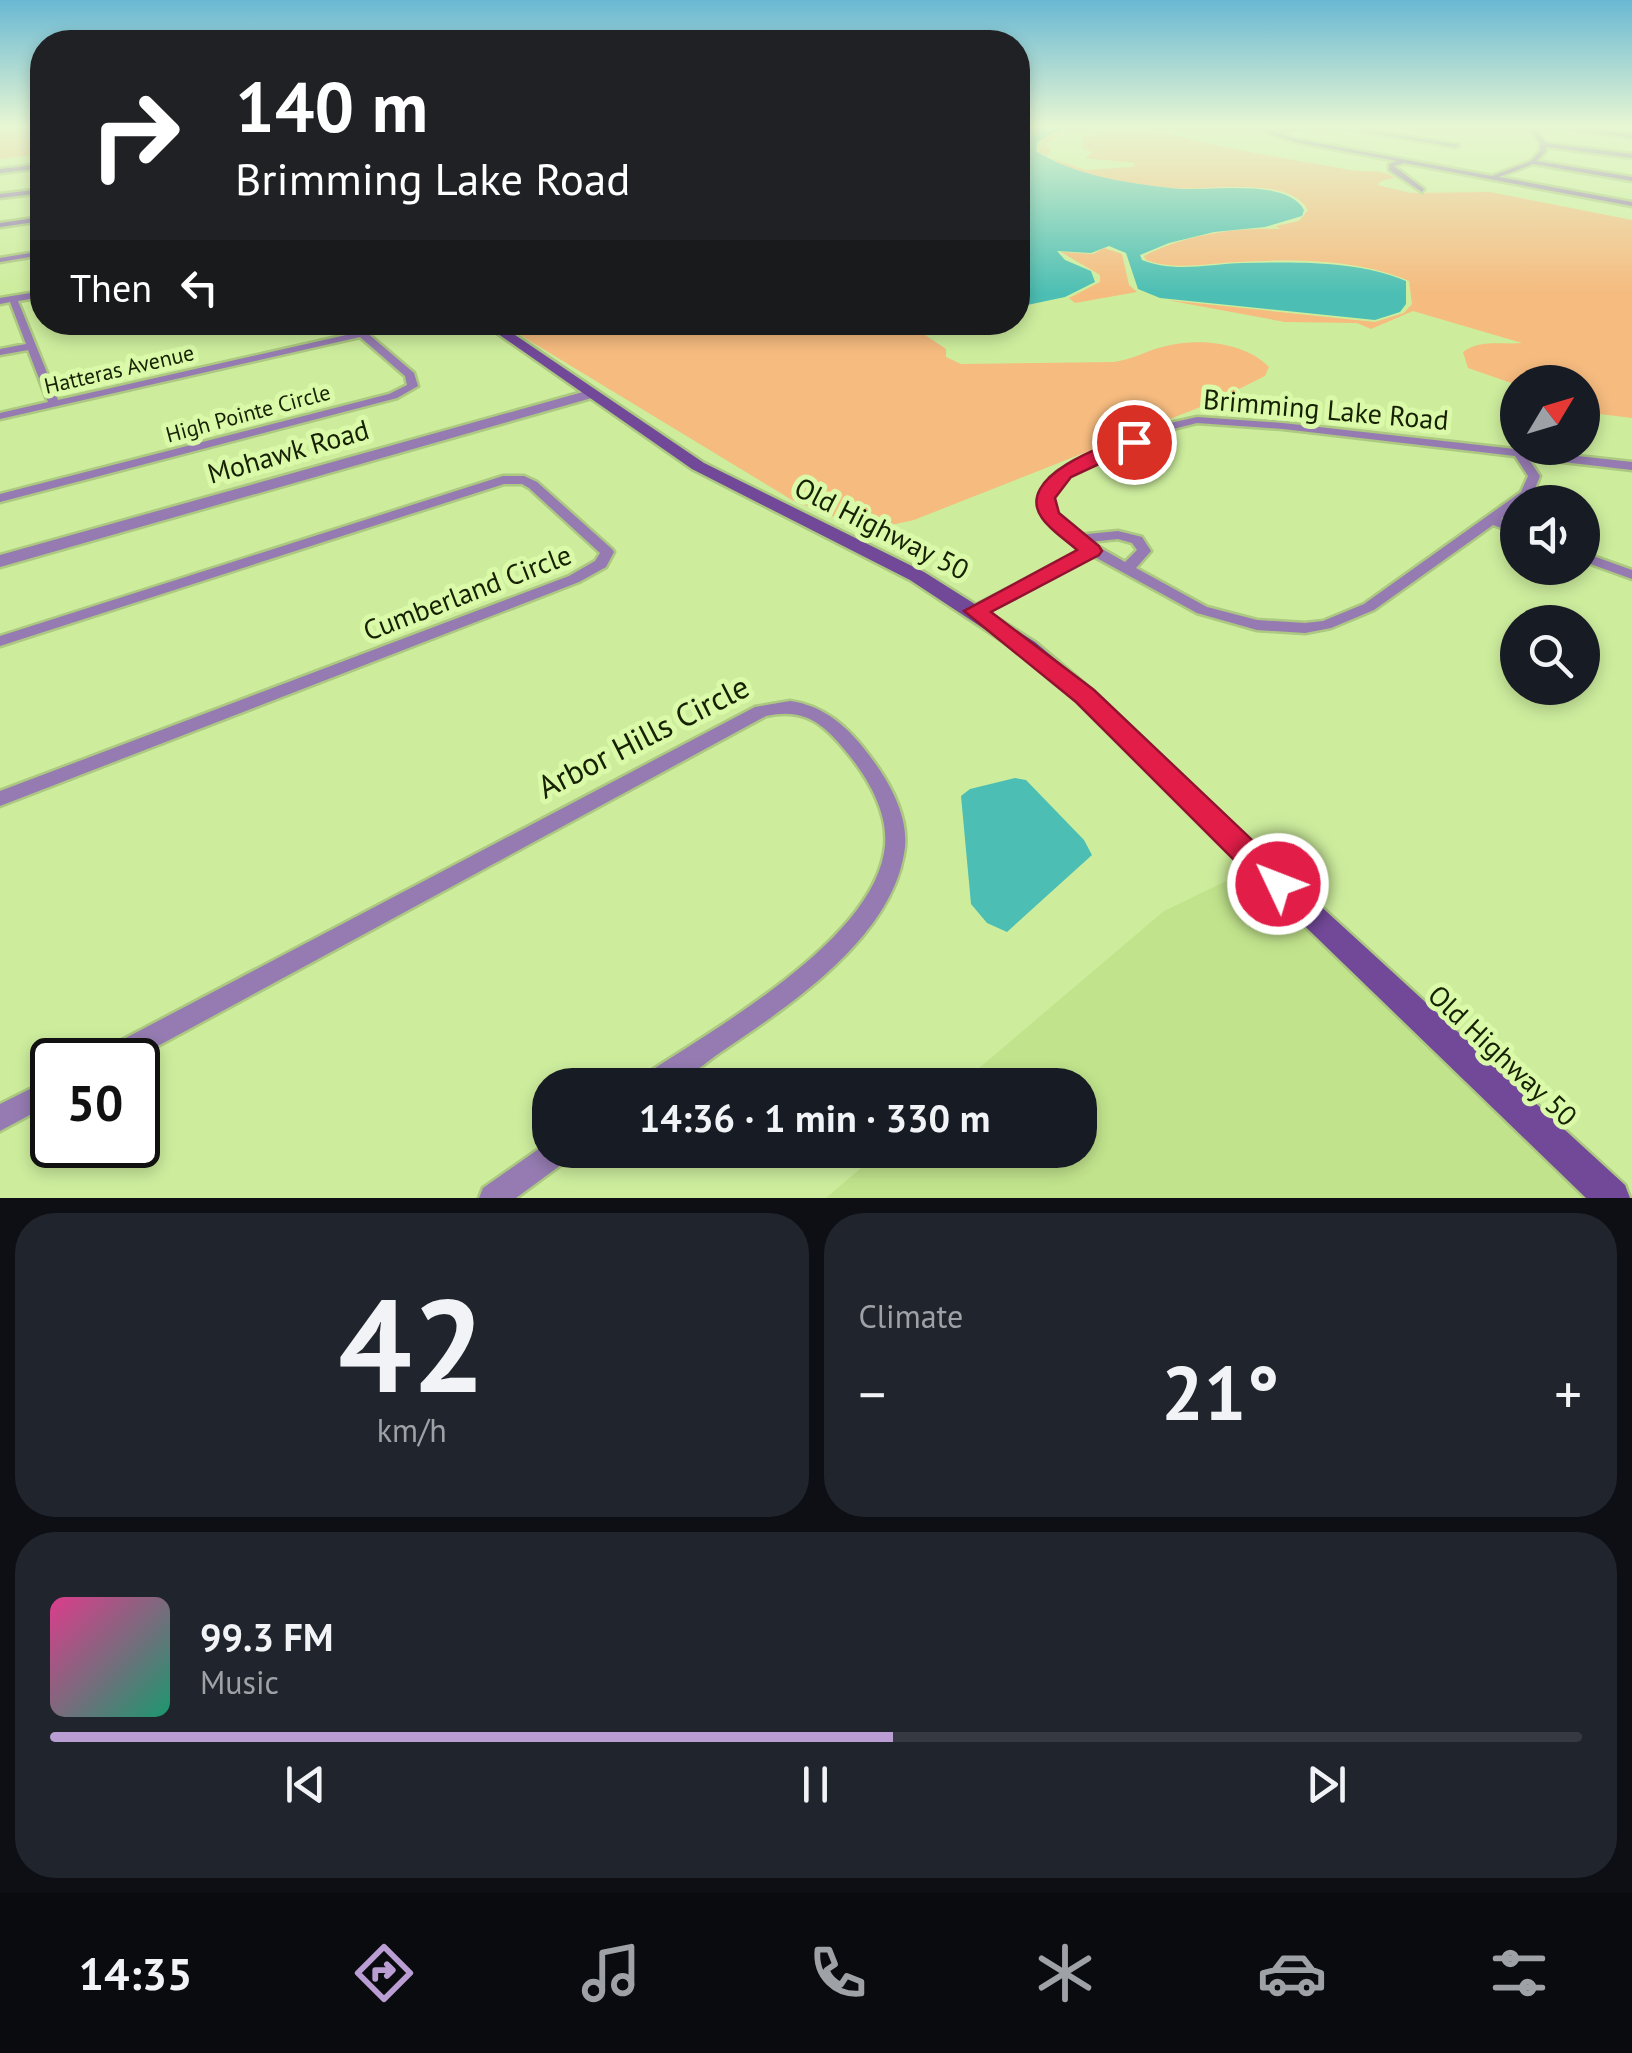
<!DOCTYPE html>
<html lang="en">
<head>
<meta charset="utf-8">
<style>
	:root { --surface:#171b24; --page:#20242c; --text:#f1f3f6; --muted:#9ea1a6; --line:#363941; --accent:#b99dd3 }
	body { margin:0; font-family:"PT Sans",sans-serif; background:var(--page); color:var(--text); height:100vh; display:flex; flex-direction:column; font-size:38px; white-space:nowrap }
	* { box-sizing:border-box; margin:0 }
	p { font-size:32px; color:var(--muted) }
	.icon { flex:none; width:55px; height:55px; fill:none; stroke:currentColor; stroke-width:2; stroke-linecap:round; stroke-linejoin:round }
	.map { position:relative; height:1198px; overflow:hidden }
	.sheet { display:flex; flex-direction:column; gap:15px; padding:15px; background:#0d0f14; flex:1 }
	.sheet>* { flex:none }
	.guide { position:absolute; left:30px; top:30px; width:1000px; height:305px; border-radius:40px; box-shadow:0 5px 15px #0003; background:#202124; color:#fff; overflow:hidden }
	.needle { width:65px; rotate:52deg }
	.buttons { position:absolute; left:1500px; top:365px; display:grid; gap:20px }
	.buttons a { display:grid; place-items:center; width:100px; height:100px; border-radius:50%; background:var(--surface); box-shadow:0 5px 15px #0003; font-size:50px }
	.speed { position:absolute; left:30px; top:1038px; display:flex; gap:20px; font-size:50px; font-weight:700; text-align:center }
	.speed>* { display:grid; place-content:center; width:130px; height:130px; border-radius:50%; background:var(--surface); box-shadow:0 5px 15px #0003; line-height:1 }
	.speed .limit { border:5px solid #111; border-radius:15px; background:#fff; color:#111 }
	.pin { position:absolute; display:grid; place-items:center; width:85px; height:85px; color:#fff; margin:-42px; border:5px solid #fff; border-radius:50%; box-shadow:0 2px 10px #0007 }
	.me { position:absolute; width:110px; margin:-55px; rotate:313deg; stroke-linejoin:round; filter:drop-shadow(0 0 8px #0008) }
	.turn { display:flex; align-items:center; gap:35px; height:210px; padding:0 40px; font-size:45px }
	.turn .icon { width:130px; height:130px; stroke-width:2.5 }
	.turn b { display:block; font-size:70px; line-height:85px }
	.then { display:flex; align-items:center; height:95px; padding:0 40px; background:#0003; gap:20px; font-size:38px }
	.big { font-size:75px; font-weight:700; line-height:1.1 }
	.sheet .card { flex:1; display:flex; flex-direction:column; justify-content:center; gap:15px; min-width:0; padding:0 35px; border-radius:40px; background:var(--page) }
	.sheet .dial { align-items:center; gap:0 }
	.dial b { font-size:130px; line-height:1 }
	.song { display:flex; align-items:center; gap:30px }
	.cover { width:120px; height:120px; border-radius:15px; background:linear-gradient(135deg,hsl(330 70% 55%),hsl(160 70% 35%)) }
	.played { height:10px; border-radius:5px; background:linear-gradient(90deg,var(--accent) 55%,var(--line) 55%) }
	.keys { display:flex; justify-content:space-around; direction:ltr }
	.heat { display:flex; justify-content:space-between; align-items:center; font-size:55px; direction:ltr }
	.sheet .tiles { flex:1; display:grid; gap:15px; grid-template-columns:1fr 1fr }
	.card:last-child { grid-column:span 2 }
	.trip { position:absolute; left:532px; top:1068px; width:565px; height:100px; border-radius:40px; background:var(--surface); box-shadow:0 5px 15px #0003; font-weight:700; line-height:100px; text-align:center }
	.tab-bar { display:flex; height:160px; justify-content:space-around; align-items:center; background:#090b0e; color:var(--muted) }
	.tab-bar .icon { width:70px; height:70px }
	.tab-bar .selected { color:var(--accent) }
	.tab-bar b { font-size:45px; color:var(--text) }
	.map>svg:first-child { display:block }
</style>
</head>
<body>
<div class="map">
<svg width="1632" height="1198" viewBox="0 0 1632 1198">
	<rect width="100%" height="100%" fill="#cded9d"/>
	<path fill="#c1e38c" d="M 1253,875 L 1591,1198 L 826,1198 L 882,1150 L 1080,1150 L 1080,1085 L 959,1085 L 1164,911 L 1224,882 Z"/>
	<path fill="#f5bb7f" d="M 0,126 L 42,126 L 42,154 L 0,159 Z
		M 1146,126 C 1211,148 1287,158 1350,170 C 1366,173 1382,168 1395,178 L 1381,181 L 1377,185 L 1411,193 L 1490,192 L 1632,220 L 1632,418 L 1583,412 L 1582,382 L 1517,385 L 1468,368 L 1463,352 C 1480,339 1503,345 1522,343 L 1413,311 L 1371,329 L 1357,323 L 1285,322 L 1167,300 L 1375,322 L 1404,313 L 1412,304 L 1409,281 C 1358,259 1294,259 1239,262 C 1209,263 1175,271 1146,260 L 1144,256 C 1184,235 1236,227 1280,229 L 1276,226 L 1299,221 L 1308,210 C 1290,175 1207,191 1173,188 C 1137,184 1082,178 1051,158 L 1085,170 L 1133,167 L 1135,163 L 1085,158 L 1093,152 L 1083,149 L 1083,136 L 1099,132 L 1068,131 L 1045,144 L 1051,148 L 1047,156 L 1039,151 L 1045,138 L 1077,128 Z
		M 1104,248 L 1122,254 L 1129,285 L 1137,292 L 1075,303 L 1069,298 L 1100,282 L 1100,275 L 1061,252 L 1093,254 Z
		M 839,323 L 919,331 L 946,349 L 946,357 L 961,364 L 1114,362 C 1135,359 1147,350 1166,346 C 1198,338 1245,342 1269,367 L 1265,376 L 1213,402 L 914,520 L 867,530 L 792,500 L 500,323 Z"/>
	<path fill="#4cbeb3" d="M 1018,126 L 1105,126 L 1057,131 L 1037,142 L 1036,151 C 1074,175 1126,183 1171,188 C 1204,193 1286,176 1304,210 L 1302,216 L 1265,227 L 1214,232 L 1169,243 L 1140,255 L 1142,260 C 1174,273 1209,264 1243,263 C 1295,262 1357,260 1406,281 L 1406,304 L 1400,312 L 1375,320 L 1160,298 L 1138,289 L 1126,253 L 1109,246 L 1091,253 L 1057,251 L 1065,260 L 1091,271 L 1095,282 L 1065,297 L 1018,307 Z
		M 1015,778 L 1026,780 L 1084,840 L 1092,855 L 1007,932 L 987,923 L 971,904 L 961,796 L 970,789 Z"/>
	<g fill="none" stroke-linecap="round" stroke-linejoin="round">
		<g stroke="#acc881" stroke-width="5">
			<path id="minor" d="M 1249,126 L 1257,126 L 1296,139 L 1492,176 L 1531,161 L 1540,151 L 1540,142 L 1527,126 L 1533,126 L 1546,143 L 1632,154 L 1632,158 L 1546,147 L 1546,151 L 1537,161 L 1632,177 L 1632,181 L 1533,164 L 1499,177 L 1632,202 L 1632,206 L 1404,163 L 1394,166 L 1424,189 L 1422,192 L 1389,170 L 1389,164 L 1397,161 L 1295,142 Z
				M 1305,126 L 1318,126 L 1280,133 L 1277,131 Z
				M 1330,126 L 1342,126 L 1459,145 L 1456,147 Z
				M 1560,126 L 1632,134 L 1632,138 L 1563,128 Z
				M 42,164 L 42,168 L 0,173 L 0,169 Z
				M 42,189 L 42,193 L 0,198 L 0,194 Z
				M 42,217 L 42,221 L 0,227 L 0,223 Z
				M 42,251 L 42,255 L 0,262 L 0,258 Z
				M 42,291 L 42,297 L 18,301 L 58,400 L 355,333 L 344,322 L 354,322 L 366,332 L 414,373 L 418,386 L 397,398 L 0,502 L 0,494 L 389,394 L 407,385 L 405,376 L 360,337 L 0,419 L 0,413 L 48,402 L 28,350 L 0,355 L 0,349 L 26,344 L 10,302 L 0,304 L 0,298 Z
				M 1197,417 L 1283,423 L 1632,462 L 1632,470 L 1528,458 L 1540,476 L 1533,494 L 1524,502 L 1518,502 L 1518,507 L 1501,519 L 1518,525 L 1518,534 L 1493,525 L 1374,610 L 1331,628 L 1305,633 L 1257,630 L 1197,613 L 1093,556 L 980,614 L 970,614 L 967,611 L 970,608 L 1083,550 C 1061,538 1045,522 1039,498 L 1050,478 L 1060,470 L 1161,425 ZM 1197,423 L 1283,429 L 1515,456 L 1528,476 L 1521,492 L 1364,604 L 1323,621 L 1305,623 L 1257,620 L 1207,607 L 1136,568 L 1151,551 L 1142,537 L 1118,531 L 1078,535 L 1056,514 L 1051,498 L 1059,483 L 1068,476 L 1169,430 ZM 1118,539 L 1132,543 L 1137,550 L 1125,562 L 1090,542 Z
				M 503,476 L 524,476 L 537,482 L 612,549 L 614,552 L 606,567 L 579,582 L 0,806 L 0,791 L 569,576 L 595,561 L 600,553 L 529,488 L 522,484 L 504,484 L 0,646 L 0,636 Z
				M 1582,552 L 1632,570 L 1632,579 L 1582,561 Z
				M 790,701 C 825,706 848,727 869,755 C 889,781 911,819 904,854 C 889,940 789,1006 721,1052 C 709,1060 684,1082 670,1085 C 661,1087 649,1085 640,1085 L 643,1076 C 715,1028 868,943 884,853 C 891,818 870,781 849,755 C 825,725 806,707 766,716 L 132,1060 L 96,1060 L 99,1052 L 755,707 Z
				M 52,1078 L 52,1103 L 0,1131 L 0,1104 Z
				M 550,1141 L 550,1150 L 573,1150 L 569,1159 L 516,1198 L 479,1198 L 483,1188 Z"/>
		</g>
		<g stroke="#acc881" stroke-width="5">
			<path id="tertiary" d="M 590,390 L 597,394 L 595,397 L 0,567 L 0,555 Z"/>
		</g>
		<g stroke="#acc881" stroke-width="5">
			<path id="secondary" d="M 481,322 L 496,322 L 704,463 L 924,572 L 1035,642 L 1093,691 L 1243,835 L 1625,1185 L 1630,1198 L 1586,1198 L 1225,849 L 1077,701 L 1019,652 L 910,580 L 692,469 Z"/>
		</g>
		<use href="#minor" fill="#957bb1" fill-rule="evenodd"/>
		<use href="#tertiary" fill="#957bb1" fill-rule="evenodd"/>
		<use href="#secondary" fill="#724898" fill-rule="evenodd"/>
	</g>
	<linearGradient id="sky" x2="0" y2="1"><stop stop-color="#69b8d3"/><stop offset="0.43" stop-color="#e8f7d3"/><stop offset="1" stop-color="#e8f7d3" stop-opacity="0"/></linearGradient>
	<rect width="1632" height="294" fill="url(#sky)"/>
	<path fill="#e11d48" stroke="#92132f" stroke-width="2.5" d="M 1134,436 L 1143,442 L 1140,445 L 1071,477 L 1055,498 L 1059,513 L 1099,546 L 1102,551 L 1099,555 L 991,612 L 1094,690 L 1289,875 L 1294,884 L 1289,893 L 1278,897 L 1267,893 L 1076,702 L 964,611 L 1077,550 C 1066,540 1050,530 1042,518 C 1013,477 1105,444 1134,436 Z"/>
	<g text-anchor="middle" dominant-baseline="central" stroke-width="10" stroke-linejoin="round" paint-order="stroke">
		<g font-size="22" fill="#162102" stroke="#dafaa9">
			<text transform="translate(119 369) rotate(-13)">Hatteras Avenue</text>
			<text transform="translate(248 413) rotate(-15)">High Pointe Circle</text>
		</g>
		<g font-size="28" fill="#162102" stroke="#dafaa9">
			<text transform="translate(1326 409) rotate(5)">Brimming Lake Road</text>
			<text transform="translate(288 451) rotate(-16)">Mohawk Road</text>
			<text transform="translate(882 528) rotate(27)">Old Highway 50</text>
			<text transform="translate(467 592) rotate(-21)">Cumberland Circle</text>
			<text transform="translate(1503 1055) rotate(43)">Old Highway 50</text>
		</g>
		<g font-size="32" fill="#162102" stroke="#dafaa9">
			<text transform="translate(643 736) rotate(-27)">Arbor Hills Circle</text>
		</g>
	</g>
</svg>
<div class="buttons">
<a><svg class="needle" viewBox="-14 -14 28 28"><path d="M0-13l5 13h-10z" fill="#e53935"/><path d="M0 13l5-13h-10z" fill="#9ea1a6"/></svg></a>
<a><svg class="icon" aria-label="sound" viewBox="0 0 24 24"><path d="M4 9h4l5-4v14l-5-4H4zM17 9q2 3 0 6"/></svg></a>
<a><svg class="icon" aria-label="search" viewBox="0 0 24 24"><circle cx="10" cy="10" r="6"/><path d="M15 15l6 6"/></svg></a>
</div>
<div class="speed"><div class="limit">50</div></div>
<div class="pin" style="left:1134px;top:442px;background:#d93025"><svg class="icon" aria-label="arrive" viewBox="0 0 24 24"><path d="M6 21V4h12l-3 4 3 4H6"/></svg></div>
<svg class="me" style="left:1278px;top:884px" viewBox="-20 -20 40 40"><circle r="17" fill="#e11d48" stroke="#fff" stroke-width="3"/><path d="M0-11L8 9 0 5-8 9z" fill="#fff"/></svg>
<div class="trip">14:36 · 1 min · 330 m</div>
<div class="guide">
<div class="turn"><svg class="icon" aria-label="right" viewBox="0 0 24 24"><path d="M7 20v-9h11M14 6l5 5-5 5"/></svg><div><b>140 m</b>Brimming Lake Road</div></div>
<div class="then">Then<svg class="icon" aria-label="left" viewBox="0 0 24 24"><path d="M17 20v-9H6M10 6l-5 5 5 5"/></svg></div>
</div>
</div>
<section class="sheet">
<div class="tiles">
<div class="card dial"><b>42</b><p>km/h</p></div>
<div class="card"><p>Climate</p>
<div class="heat"><a>−</a><b class="big">21°</b><a>+</a></div>
</div>
<div class="card">
<div class="song"><i class="cover"></i><div><b>99.3 FM</b><p>Music</p></div></div>
<div class="played"></div>
<div class="keys"><svg class="icon" aria-label="previous" viewBox="0 0 24 24"><path d="M18 5L8 12l10 7zM5 5v14"/></svg><svg class="icon" aria-label="pause" viewBox="0 0 24 24"><path d="M8 5v14M16 5v14"/></svg><svg class="icon" aria-label="next" viewBox="0 0 24 24"><path d="M6 5l10 7-10 7zM19 5v14"/></svg></div>
</div>
</div>
</section>
<nav class="tab-bar">
<b>14:35</b>
<svg class="icon selected" aria-label="directions" viewBox="0 0 24 24"><path d="M12 3l9 9-9 9-9-9zM9 14v-3h6M13 9l2 2-2 2"/></svg>
<svg class="icon" aria-label="music" viewBox="0 0 24 24"><path d="M9 18V5l10-2v13"/><circle cx="6" cy="18" r="3"/><circle cx="16" cy="16" r="3"/></svg>
<svg class="icon" aria-label="phone" viewBox="0 0 24 24"><path d="M5 4h4l2 5-3 2q2 4 5 5l2-3 5 2v4C11 20 4 13 5 4z"/></svg>
<svg class="icon" aria-label="climate" viewBox="0 0 24 24"><path d="M12 3v18M4 7l16 10M4 17L20 7"/></svg>
<svg class="icon" aria-label="car" viewBox="0 0 24 24"><path d="M5 17H2v-5l4-1 3-4h7l3 4 3 1v5h-3M9 17h6M6 11h13"/><circle cx="7" cy="17" r="2"/><circle cx="17" cy="17" r="2"/></svg>
<svg class="icon" aria-label="filters" viewBox="0 0 24 24"><path d="M4 7h16M4 17h16"/><circle cx="9" cy="7" r="2"/><circle cx="15" cy="17" r="2"/></svg>
</nav>
</body>
</html>
